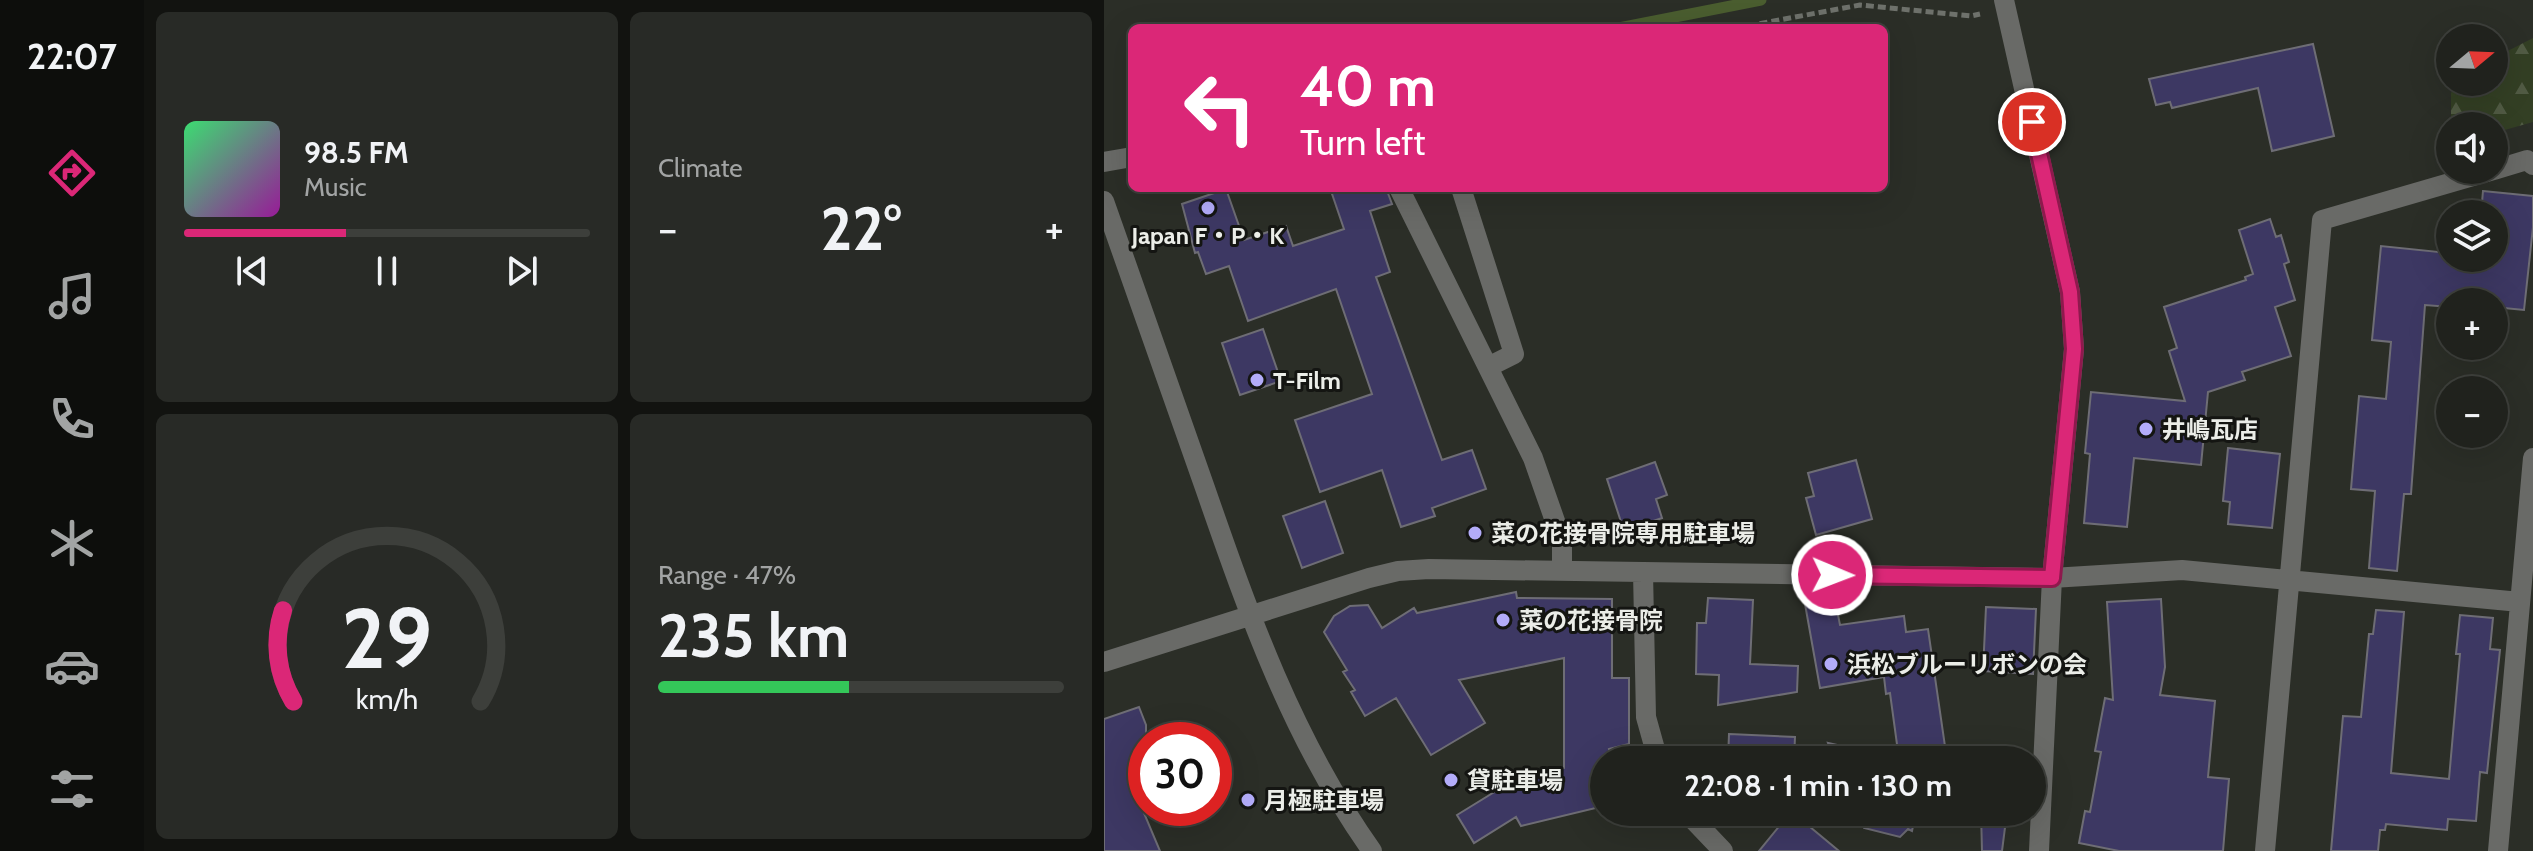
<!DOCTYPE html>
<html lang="en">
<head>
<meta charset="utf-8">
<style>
	:root { --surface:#20221d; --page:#282a26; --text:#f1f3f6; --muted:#a2a4a4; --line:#3d3f3b; --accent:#db2777 }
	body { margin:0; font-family:Cabin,"Noto Sans JP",sans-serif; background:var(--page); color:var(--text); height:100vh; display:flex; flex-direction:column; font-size:30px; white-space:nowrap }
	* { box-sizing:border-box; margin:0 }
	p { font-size:26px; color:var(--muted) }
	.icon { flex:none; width:44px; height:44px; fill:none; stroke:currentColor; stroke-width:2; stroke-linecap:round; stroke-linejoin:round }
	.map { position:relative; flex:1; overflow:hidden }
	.details { display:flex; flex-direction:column; gap:12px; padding:12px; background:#121310; width:960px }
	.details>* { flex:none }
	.guide { position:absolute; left:24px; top:24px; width:760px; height:168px; border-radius:12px; box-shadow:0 8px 32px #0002,0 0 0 2px var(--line); background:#db2777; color:#fff; overflow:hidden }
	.needle { width:52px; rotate:71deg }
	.tools { position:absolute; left:1332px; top:24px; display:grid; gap:16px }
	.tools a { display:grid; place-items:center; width:72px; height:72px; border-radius:50%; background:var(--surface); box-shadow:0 8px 32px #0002,0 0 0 2px var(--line); font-size:40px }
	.speed { position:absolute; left:24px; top:722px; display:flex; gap:16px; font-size:40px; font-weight:700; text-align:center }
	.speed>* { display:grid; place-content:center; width:104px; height:104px; border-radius:50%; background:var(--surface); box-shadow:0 8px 32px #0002,0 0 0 2px var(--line); line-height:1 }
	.speed .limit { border:12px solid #d22; background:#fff; color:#111 }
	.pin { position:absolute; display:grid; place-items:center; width:68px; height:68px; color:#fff; margin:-34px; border:4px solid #fff; border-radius:50%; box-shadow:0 2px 8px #0007 }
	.me { position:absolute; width:88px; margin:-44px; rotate:91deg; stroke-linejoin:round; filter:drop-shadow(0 0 6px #0008) }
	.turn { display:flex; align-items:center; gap:28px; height:168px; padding:0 40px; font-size:36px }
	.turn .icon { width:104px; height:104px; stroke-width:2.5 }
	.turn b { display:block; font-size:56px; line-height:68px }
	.big { font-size:60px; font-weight:700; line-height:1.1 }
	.details .tile { flex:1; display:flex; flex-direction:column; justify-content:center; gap:12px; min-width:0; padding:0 28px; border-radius:12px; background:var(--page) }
	.details .dial { align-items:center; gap:0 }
	.dial svg { height:208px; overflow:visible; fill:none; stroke:var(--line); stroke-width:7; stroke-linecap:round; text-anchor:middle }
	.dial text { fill:var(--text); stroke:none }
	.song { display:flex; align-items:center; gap:24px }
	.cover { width:96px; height:96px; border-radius:12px; background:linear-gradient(135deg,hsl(140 70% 55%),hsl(300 70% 35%)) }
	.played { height:8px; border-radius:4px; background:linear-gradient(90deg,var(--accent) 40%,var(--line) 40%) }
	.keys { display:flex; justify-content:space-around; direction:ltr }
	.heat { display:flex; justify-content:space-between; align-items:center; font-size:44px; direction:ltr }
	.charge { height:12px; border-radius:6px; background:linear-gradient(90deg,#34c759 47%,var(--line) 0) }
	.details .tiles { flex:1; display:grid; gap:12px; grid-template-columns:repeat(2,1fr) }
	.trip { position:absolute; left:486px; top:746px; width:456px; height:80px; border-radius:40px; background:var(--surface); box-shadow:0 8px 32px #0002,0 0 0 2px var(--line); font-weight:700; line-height:80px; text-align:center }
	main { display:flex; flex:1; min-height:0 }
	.dock { display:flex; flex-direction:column; width:144px; justify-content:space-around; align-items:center; background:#0d0e0c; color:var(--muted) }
	.dock .icon { width:56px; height:56px }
	.dock .current { color:var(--accent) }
	.dock b { font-size:36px; color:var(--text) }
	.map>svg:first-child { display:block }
</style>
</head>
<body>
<main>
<nav class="dock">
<b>22:07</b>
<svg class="icon current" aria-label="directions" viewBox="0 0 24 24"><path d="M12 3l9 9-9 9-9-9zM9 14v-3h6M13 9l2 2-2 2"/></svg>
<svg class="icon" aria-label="music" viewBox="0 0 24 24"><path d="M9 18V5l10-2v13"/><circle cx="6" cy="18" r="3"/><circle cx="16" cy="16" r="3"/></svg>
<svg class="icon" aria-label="phone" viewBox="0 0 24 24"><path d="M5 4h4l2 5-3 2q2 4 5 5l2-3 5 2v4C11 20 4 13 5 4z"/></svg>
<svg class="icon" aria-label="climate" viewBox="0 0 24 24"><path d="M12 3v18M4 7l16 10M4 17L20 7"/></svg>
<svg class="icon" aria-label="car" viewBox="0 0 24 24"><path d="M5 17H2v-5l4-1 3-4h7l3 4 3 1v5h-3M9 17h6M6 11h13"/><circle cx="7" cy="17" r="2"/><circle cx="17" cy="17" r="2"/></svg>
<svg class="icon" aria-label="filters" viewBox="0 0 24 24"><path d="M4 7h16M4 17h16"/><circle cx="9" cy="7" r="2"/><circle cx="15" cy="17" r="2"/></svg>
</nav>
<section class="details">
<div class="tiles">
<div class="tile">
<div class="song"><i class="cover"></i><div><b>98.5 FM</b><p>Music</p></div></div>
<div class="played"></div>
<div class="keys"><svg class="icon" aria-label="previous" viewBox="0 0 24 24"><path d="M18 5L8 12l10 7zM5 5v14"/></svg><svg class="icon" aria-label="pause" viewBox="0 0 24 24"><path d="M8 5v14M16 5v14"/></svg><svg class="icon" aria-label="next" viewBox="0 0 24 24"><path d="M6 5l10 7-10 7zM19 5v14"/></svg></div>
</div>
<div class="tile"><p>Climate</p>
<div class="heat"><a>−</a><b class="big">22°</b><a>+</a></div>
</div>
<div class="tile dial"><svg viewBox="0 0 100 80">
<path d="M14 69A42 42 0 1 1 86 69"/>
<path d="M14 69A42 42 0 0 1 10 34" stroke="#db2777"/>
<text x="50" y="56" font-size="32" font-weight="700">29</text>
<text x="50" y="72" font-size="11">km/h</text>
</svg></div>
<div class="tile"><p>Range · 47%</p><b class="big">235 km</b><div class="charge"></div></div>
</div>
</section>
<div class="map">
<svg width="1429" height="851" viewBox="0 0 1429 851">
	<defs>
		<pattern id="forest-firs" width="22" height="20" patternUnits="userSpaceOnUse" patternTransform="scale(2)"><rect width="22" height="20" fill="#333f24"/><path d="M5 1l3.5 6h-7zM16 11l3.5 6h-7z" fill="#515b44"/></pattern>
	</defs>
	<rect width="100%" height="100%" fill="#2b2e27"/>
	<path fill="url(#forest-firs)" d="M 1429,38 L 1429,122 L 1390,133 L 1390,126 L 1356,126 L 1347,116 L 1347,93 L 1355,82 L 1390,82 L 1390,58 Z"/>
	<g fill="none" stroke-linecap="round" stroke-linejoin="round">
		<path stroke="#4a5d2f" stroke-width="11" d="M 515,28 L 657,0"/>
	</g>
	<path fill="#3d3863" stroke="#6e6d75" stroke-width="2" d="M 1209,44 L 1230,136 L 1168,151 L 1154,88 L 1068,108 L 1066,102 L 1052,105 L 1045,79 Z
		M 226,188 L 282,188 L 288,204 L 266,211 L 286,272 L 272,277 L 338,460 L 368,450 L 382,489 L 328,508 L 331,516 L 297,527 L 278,470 L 216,492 L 191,420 L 268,394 L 232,289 L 144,321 L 125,266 L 102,274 L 94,252 L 91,253 L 78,204 L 122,189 L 140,240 L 182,226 L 189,246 L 240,229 Z
		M 1379,191 L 1429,196 L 1429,227 L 1420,310 L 1390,307 L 1390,302 L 1346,302 L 1346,307 L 1321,305 L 1307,494 L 1300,494 L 1293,571 L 1265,568 L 1271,491 L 1247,489 L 1255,396 L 1282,399 L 1287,342 L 1268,340 L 1277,246 L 1334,252 L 1334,247 L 1346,248 L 1346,258 L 1390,258 L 1390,214 L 1377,214 Z
		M 1166,219 L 1172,237 L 1177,235 L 1185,262 L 1180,264 L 1191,300 L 1171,307 L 1187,356 L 1138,372 L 1141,380 L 1104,392 L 1097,465 L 1030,458 L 1023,527 L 980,523 L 986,454 L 981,453 L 987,392 L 1081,401 L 1065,351 L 1073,348 L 1060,307 L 1142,280 L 1141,277 L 1149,274 L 1135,230 Z
		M 159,329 L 177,381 L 136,395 L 118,343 Z
		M 1124,448 L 1176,454 L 1168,528 L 1124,524 L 1126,502 L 1119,501 Z
		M 752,460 L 768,519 L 712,535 L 702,498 L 710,496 L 704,473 Z
		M 551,462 L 563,495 L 552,499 L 558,518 L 520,531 L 503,479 Z
		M 221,501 L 239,553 L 198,568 L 179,516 Z
		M 412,592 L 413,598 L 508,599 L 508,678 L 525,678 L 525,744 L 505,749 L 508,760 L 500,760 L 500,806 L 417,826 L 412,817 L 370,843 L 353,815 L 410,780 L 460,768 L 460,658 L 355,680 L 381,723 L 327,755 L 292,698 L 261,716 L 247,692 L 251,690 L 239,672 L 243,670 L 220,632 L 230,616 L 246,606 L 264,605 L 278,628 L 310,608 L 313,613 Z
		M 604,598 L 649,600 L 646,664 L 694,666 L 693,692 L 614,705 L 615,675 L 592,674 L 593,623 L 602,623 Z
		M 1057,599 L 1061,667 L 1056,695 L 1111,701 L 1104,777 L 1125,779 L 1119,851 L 1015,851 L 975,843 L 981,811 L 986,812 L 997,752 L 991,751 L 1001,698 L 1009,700 L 1003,602 Z
		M 701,604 L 732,605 L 736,625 L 800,616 L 802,632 L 824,629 L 843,760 L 731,760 L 724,743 L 795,759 L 786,693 L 782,694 L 780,677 L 716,688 Z
		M 882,607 L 932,609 L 929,674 L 879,671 Z
		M 1272,610 L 1300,612 L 1287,773 L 1345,779 L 1356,654 L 1352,654 L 1356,615 L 1389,618 L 1386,649 L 1396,650 L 1383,773 L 1376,772 L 1372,821 L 1344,819 L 1343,830 L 1282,824 L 1281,830 L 1276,830 L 1274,851 L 1227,851 L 1239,716 L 1257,717 L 1265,634 L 1269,634 Z
		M 35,707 L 42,725 L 42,782 L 29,787 L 56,851 L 0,851 L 0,719 Z
		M 625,734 L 691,737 L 690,760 L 624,760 Z
		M 667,812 L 688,812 L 735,851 L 655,851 L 686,813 Z
		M 753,812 L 812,812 L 808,831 L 804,829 L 796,837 L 760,828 Z
		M 877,812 L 903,812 L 898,851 L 878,851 Z"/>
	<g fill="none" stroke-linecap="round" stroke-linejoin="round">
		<path stroke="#6e716b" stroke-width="5" stroke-dasharray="8 4" stroke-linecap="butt" d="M 632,28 L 756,5 L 867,16 L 876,14"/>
		<path stroke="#696a67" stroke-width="20" d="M 900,0 L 966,292 L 970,349 L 948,578 L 935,851
			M 0,162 L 28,157
			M 1390,170 L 1423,160 L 1429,165
			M 295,188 L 429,458 L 458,541 L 458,570
			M 357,188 L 410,354 L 384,367
			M 0,201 C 34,296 67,392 101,488 C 145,615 189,740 268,851
			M 539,572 L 542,717 L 554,760
			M 0,662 L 265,578 L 294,571 L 325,569 L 948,578 L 1078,570 L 1416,602
			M 582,812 L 619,851
			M 1161,851 L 1218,220 L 1390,170
			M 1394,851 L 1429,458"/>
	</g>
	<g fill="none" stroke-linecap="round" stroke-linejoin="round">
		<g stroke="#8e194d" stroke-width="20">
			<path id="route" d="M 728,575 L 948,578 L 970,349 L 966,292 L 928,122"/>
		</g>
		<use href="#route" stroke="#db2777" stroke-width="14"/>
	</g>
	<g fill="#b3acf9" stroke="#141512" stroke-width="3">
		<circle cx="104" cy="208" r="8"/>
		<circle cx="153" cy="380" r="8"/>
		<circle cx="1042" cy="429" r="8"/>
		<circle cx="371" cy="533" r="8"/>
		<circle cx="399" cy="620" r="8"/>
		<circle cx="727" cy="664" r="8"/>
		<circle cx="347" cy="780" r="8"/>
		<circle cx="144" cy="800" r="8"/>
	</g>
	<g text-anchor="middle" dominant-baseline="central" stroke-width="6" stroke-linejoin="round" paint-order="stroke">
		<g font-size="24" font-weight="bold" fill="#ebede8" stroke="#141512" text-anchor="start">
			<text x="104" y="235" text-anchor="middle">Japan F・P・K</text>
			<text x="169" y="380">T-Film</text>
			<text x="1058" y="429">井嶋瓦店</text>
			<text x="387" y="533">菜の花接骨院専用駐車場</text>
			<text x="415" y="620">菜の花接骨院</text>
			<text x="743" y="664">浜松ブルーリボンの会</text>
			<text x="363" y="780">貸駐車場</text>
			<text x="160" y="800">月極駐車場</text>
		</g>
	</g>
</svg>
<div class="tools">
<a><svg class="needle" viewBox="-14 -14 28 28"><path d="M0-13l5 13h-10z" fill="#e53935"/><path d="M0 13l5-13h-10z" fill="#a2a4a4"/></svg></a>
<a><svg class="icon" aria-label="sound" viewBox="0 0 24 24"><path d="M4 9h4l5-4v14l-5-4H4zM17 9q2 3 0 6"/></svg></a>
<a><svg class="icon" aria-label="layers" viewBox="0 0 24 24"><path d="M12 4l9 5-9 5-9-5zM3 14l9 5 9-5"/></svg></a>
<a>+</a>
<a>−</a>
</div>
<div class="speed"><div class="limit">30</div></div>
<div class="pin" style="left:928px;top:122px;background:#d93025"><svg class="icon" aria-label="arrive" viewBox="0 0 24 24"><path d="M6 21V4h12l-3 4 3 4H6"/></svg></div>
<svg class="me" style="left:728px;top:575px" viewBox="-20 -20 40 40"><circle r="17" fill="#db2777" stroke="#fff" stroke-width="3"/><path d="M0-11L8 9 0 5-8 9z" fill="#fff"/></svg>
<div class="trip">22:08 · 1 min · 130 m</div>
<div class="guide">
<div class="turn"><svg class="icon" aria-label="left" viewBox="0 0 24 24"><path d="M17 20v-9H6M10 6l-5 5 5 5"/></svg><div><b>40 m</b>Turn left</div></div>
</div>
</div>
</main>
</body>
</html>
